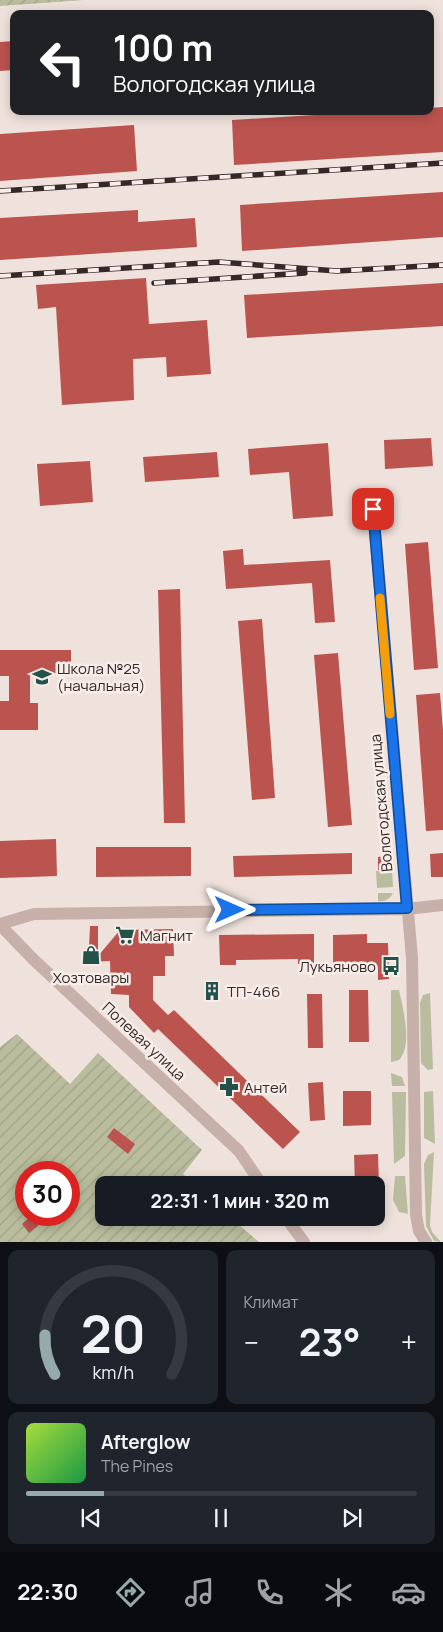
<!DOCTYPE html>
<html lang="ru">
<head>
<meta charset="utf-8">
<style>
	:root { --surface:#171b24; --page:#20242c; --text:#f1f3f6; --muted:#9ea1a6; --line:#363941; --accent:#94aba9 }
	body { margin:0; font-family:Manrope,sans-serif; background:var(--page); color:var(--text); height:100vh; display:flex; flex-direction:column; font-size:19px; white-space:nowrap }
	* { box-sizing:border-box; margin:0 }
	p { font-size:16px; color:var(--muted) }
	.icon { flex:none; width:28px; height:28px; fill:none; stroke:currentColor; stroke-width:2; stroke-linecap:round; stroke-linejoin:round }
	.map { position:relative; height:1242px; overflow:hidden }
	.drawer { display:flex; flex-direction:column; gap:8px; padding:8px; background:#0d0f14; flex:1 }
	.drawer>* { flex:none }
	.guide { position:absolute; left:10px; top:10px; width:424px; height:105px; border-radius:10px; box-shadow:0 2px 12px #0003; background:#202124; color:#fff; overflow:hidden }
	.speed { position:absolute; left:15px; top:1161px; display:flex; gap:10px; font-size:25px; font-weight:700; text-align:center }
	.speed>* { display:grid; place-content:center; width:65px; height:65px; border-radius:50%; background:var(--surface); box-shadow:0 2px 12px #0003; line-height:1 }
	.speed .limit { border:8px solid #d22; background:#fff; color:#111 }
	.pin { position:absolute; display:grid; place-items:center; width:42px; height:42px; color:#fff; margin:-21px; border-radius:10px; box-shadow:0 2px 8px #0006 }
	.me { position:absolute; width:55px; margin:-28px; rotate:90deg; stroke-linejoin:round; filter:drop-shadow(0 0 4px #0008) }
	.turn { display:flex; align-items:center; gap:18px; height:105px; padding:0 20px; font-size:22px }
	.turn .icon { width:65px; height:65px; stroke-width:2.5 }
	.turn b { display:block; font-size:35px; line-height:42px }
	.big { font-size:38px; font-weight:700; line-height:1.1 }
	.drawer .widget { flex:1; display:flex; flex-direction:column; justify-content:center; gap:8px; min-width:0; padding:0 18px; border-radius:10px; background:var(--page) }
	.drawer .dial { align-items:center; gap:0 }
	.dial svg { height:130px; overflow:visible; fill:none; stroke:var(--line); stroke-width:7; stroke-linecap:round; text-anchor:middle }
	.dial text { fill:var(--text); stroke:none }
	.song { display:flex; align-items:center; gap:15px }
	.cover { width:60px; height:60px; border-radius:8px; background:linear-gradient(135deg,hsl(80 70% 55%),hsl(140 70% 35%)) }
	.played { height:5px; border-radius:2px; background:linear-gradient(90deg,var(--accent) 20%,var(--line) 20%) }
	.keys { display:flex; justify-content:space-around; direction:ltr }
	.heat { display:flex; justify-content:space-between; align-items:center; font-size:28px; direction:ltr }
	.drawer .tiles { flex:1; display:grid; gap:8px; grid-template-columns:1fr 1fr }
	.widget:last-child { grid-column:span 2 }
	.trip { position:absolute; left:95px; top:1176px; width:290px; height:50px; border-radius:10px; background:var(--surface); box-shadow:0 2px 12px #0003; font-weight:700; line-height:50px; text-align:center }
	.menu { display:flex; height:80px; justify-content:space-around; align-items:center; background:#090b0e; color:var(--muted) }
	.menu .icon { width:35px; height:35px }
	.menu .on { color:var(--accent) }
	.menu b { font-size:22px; color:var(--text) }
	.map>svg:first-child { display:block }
</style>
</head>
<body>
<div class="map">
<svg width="443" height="1242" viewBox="0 0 443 1242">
	<defs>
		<pattern id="garden-furrows" width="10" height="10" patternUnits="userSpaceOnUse" patternTransform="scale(1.25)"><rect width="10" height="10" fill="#b9bd9d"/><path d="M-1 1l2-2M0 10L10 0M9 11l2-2" fill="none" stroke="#a0a287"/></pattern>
	</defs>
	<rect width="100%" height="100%" fill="#efe2dc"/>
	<path fill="#b9bd9d" d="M 392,870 L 393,887 L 377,888 L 376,871 Z
		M 378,893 L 393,893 C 390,899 385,902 378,901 Z
		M 391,990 L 399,990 C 403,1008 413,1046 399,1060 L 391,1062 Z
		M 430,993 L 433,1069 L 428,1070 L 421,1063 L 420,1003 L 423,995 Z
		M 391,1073 L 402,1077 L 405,1086 L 392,1086 Z
		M 433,1091 L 435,1144 L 424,1138 L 424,1092 Z
		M 392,1092 L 406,1092 L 405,1156 L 394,1164 Z
		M 434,1152 L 430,1225 L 432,1232 L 441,1242 L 434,1241 L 426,1226 L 424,1164 L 428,1155 Z
		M 395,1176 L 405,1176 L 408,1214 L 399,1212 L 393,1200 Z"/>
	<path fill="url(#garden-furrows)" fill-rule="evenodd" d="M 0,0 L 84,0 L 0,6 Z
		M 17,1034 L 70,1084 L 98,1053 L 202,1150 L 183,1174 L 195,1185 L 104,1185 L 104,1218 L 231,1218 L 259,1242 L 0,1242 L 0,1047 ZM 26,1172 L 69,1172 L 69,1215 L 26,1215 Z"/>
	<path fill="#bb534f" d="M 14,41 L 14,70 L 0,71 L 0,42 Z
		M 443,107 L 443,152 L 234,165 L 232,120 L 379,111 L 430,111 L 430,108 Z
		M 134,125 L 137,171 L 0,181 L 0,134 Z
		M 443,192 L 443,237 L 242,251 L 240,205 Z
		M 138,210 L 138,222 L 195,218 L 197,247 L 0,260 L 0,218 Z
		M 146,278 L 149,324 L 207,320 L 211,374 L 167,377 L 166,357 L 133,359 L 134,400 L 62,405 L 56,307 L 38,309 L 36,285 Z
		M 443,283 L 443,326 L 247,338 L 244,295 Z
		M 431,438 L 433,466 L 385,469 L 384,440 Z
		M 328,443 L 333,516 L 293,519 L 289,472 L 250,475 L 248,449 Z
		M 217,452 L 219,477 L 145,482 L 143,457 Z
		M 90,461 L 93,502 L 40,506 L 37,464 Z
		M 428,542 L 438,668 L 414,670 L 405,544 Z
		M 243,549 L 244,565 L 330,560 L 335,622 L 315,623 L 312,583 L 226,589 L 223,551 Z
		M 180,589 L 185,823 L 164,823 L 158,590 Z
		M 262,619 L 275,798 L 252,800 L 238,621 Z
		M 0,650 L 71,650 L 71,675 L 30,675 L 30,703 L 38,703 L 38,730 L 0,730 L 0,701 L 9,701 L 9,676 L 0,676 Z
		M 338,653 L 352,825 L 328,827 L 314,655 Z
		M 440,693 L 443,730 L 443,830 L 426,831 L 416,695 Z
		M 56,839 L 57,876 L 0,878 L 0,841 Z
		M 96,847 L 191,847 L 191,876 L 96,877 Z
		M 352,853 L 352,874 L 234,877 L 233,856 Z
		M 443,853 L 443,877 L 431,877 L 430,854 Z
		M 387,856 L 388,869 L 378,870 L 378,857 Z
		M 90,926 L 98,926 L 98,956 L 120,930 L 173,929 L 174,956 L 165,956 L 165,976 L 153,976 L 153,1000 L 168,1015 L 174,1010 L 300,1132 L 283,1149 L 158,1029 L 154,1033 L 129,1007 L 129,995 L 111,994 L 110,961 L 87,962 L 86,948 L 89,948 Z
		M 314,934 L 314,964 L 298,964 L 298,959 L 236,960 L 236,965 L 220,965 L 219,935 Z
		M 367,934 L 367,943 L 388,943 L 389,979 L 378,980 L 378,968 L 333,968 L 333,935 Z
		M 206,985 L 217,985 L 217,996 L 206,997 Z
		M 349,990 L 368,990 L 369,1042 L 349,1042 Z
		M 307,994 L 322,994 L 323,1048 L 308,1048 Z
		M 323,1082 L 325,1120 L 310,1121 L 308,1083 Z
		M 343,1091 L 371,1091 L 371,1125 L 343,1126 Z
		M 114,1128 L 135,1144 L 128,1154 L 107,1137 Z
		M 378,1154 L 379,1185 L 355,1185 L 354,1155 Z
		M 32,1215 L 40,1224 L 29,1233 L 22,1224 Z"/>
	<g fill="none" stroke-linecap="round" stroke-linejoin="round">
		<path stroke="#c6b0a9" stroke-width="12" d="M 373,509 L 412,958 L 416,1215 L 419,1231 L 426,1242
			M 0,924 L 34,914 L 407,909 L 443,905
			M 0,925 L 34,960 L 239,1151 L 262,1185
			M 286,1218 L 304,1242"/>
		<g stroke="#342928" stroke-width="5.5">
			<path id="rail" d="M 0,191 L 443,163
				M 0,276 L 219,262 L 337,271 L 443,265
				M 154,283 L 305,273"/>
		</g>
		<use href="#rail" stroke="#f8ede8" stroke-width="4" stroke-dasharray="11" stroke-linecap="butt"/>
	</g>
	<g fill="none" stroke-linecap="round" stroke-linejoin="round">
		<g stroke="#114b97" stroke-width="12">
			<path id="route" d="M 230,910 L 407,908 L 373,509"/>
		</g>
		<use href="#route" stroke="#1a73e8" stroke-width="9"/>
		<path stroke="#f59e0b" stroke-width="9" d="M 380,598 L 390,714"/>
	</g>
	<defs>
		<g id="school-bare" transform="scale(1.5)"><path d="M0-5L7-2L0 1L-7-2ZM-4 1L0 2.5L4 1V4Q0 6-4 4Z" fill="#22524b" stroke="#f8ede8" stroke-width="2.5" paint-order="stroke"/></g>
		<g id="supermarket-bare" transform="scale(1.5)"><path d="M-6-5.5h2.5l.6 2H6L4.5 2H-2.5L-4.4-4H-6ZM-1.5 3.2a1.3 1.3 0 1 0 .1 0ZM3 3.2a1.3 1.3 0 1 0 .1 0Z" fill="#22524b" stroke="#f8ede8" stroke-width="2.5" paint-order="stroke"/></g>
		<g id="shop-bare" transform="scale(1.5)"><path d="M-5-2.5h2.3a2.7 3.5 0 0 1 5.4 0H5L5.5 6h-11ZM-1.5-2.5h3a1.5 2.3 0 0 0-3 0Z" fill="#22524b" stroke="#f8ede8" stroke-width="2.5" paint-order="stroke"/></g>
		<g id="bus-bare" transform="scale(1.5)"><path d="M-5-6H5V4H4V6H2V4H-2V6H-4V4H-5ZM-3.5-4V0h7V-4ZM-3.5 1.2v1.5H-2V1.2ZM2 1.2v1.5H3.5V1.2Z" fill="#22524b" stroke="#f8ede8" stroke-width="2.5" paint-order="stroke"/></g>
		<g id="building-bare" transform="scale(1.5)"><path d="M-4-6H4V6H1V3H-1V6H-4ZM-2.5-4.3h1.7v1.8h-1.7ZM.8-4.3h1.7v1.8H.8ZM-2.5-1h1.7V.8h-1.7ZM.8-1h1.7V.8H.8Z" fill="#22524b" stroke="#f8ede8" stroke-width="2.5" paint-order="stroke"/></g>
		<g id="pharmacy-bare" transform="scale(1.5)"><path d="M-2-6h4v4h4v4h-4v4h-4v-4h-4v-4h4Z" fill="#22524b" stroke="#f8ede8" stroke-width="2.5" paint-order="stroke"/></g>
	</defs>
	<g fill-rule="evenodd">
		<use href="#school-bare" x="42" y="677"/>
		<use href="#supermarket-bare" x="125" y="935"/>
		<use href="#shop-bare" x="91" y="955"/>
		<use href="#bus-bare" x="391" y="966"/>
		<use href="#building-bare" x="212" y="991"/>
		<use href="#pharmacy-bare" x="229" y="1087"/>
	</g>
	<g text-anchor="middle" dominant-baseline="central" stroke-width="5" stroke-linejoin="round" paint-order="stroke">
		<g font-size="15" fill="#342928" stroke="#f8ede8" text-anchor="start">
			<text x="57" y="668">Школа №25<tspan x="57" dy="17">(начальная)</tspan></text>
			<text x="140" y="935">Магнит</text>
			<text x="376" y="966" text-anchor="end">Лукьяново</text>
			<text x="91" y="977" text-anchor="middle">Хозтовары</text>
			<text x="227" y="991">ТП-466</text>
			<text x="244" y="1087">Антей</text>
		</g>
		<g font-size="15" fill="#342928" stroke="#f8ede8">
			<text transform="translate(381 803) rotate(-95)">Вологодская улица</text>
			<text transform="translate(144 1041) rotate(43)">Полевая улица</text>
		</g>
	</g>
</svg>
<div class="speed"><div class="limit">30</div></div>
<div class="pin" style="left:373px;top:509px;background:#d93025"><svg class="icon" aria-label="arrive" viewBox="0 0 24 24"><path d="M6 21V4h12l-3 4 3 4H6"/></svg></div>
<svg class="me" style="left:230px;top:910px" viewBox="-20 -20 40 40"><path d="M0-17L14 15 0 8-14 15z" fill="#1a73e8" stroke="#fff" stroke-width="4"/></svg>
<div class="trip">22:31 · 1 мин · 320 m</div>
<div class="guide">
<div class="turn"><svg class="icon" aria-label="left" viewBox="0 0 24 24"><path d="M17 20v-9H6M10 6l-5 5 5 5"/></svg><div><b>100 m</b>Вологодская улица</div></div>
</div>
</div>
<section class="drawer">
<div class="tiles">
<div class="widget dial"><svg viewBox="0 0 100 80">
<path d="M14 69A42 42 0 1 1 86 69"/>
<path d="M14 69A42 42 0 0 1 8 45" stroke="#94aba9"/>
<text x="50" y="56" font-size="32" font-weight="700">20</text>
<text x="50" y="72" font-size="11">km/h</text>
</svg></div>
<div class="widget"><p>Климат</p>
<div class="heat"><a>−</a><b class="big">23°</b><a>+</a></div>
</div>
<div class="widget">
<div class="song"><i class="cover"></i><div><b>Afterglow</b><p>The Pines</p></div></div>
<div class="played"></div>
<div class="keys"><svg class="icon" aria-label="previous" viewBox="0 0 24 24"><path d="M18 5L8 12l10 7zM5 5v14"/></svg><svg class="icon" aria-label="pause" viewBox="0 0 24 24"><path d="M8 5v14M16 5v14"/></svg><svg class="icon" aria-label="next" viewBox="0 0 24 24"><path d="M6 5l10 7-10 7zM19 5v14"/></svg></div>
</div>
</div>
</section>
<nav class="menu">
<b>22:30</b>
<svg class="icon on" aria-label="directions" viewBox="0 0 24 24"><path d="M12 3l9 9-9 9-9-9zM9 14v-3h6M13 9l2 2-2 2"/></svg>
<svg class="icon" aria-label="music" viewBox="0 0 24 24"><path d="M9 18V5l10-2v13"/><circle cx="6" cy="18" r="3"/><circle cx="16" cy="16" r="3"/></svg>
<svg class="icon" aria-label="phone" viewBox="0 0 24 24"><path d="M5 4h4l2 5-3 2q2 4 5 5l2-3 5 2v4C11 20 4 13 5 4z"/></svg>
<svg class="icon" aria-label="climate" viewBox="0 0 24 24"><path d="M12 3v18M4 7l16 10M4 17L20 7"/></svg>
<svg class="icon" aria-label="car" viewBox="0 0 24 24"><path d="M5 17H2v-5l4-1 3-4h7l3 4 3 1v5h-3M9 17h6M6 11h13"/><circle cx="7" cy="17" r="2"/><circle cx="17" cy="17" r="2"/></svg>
</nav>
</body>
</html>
